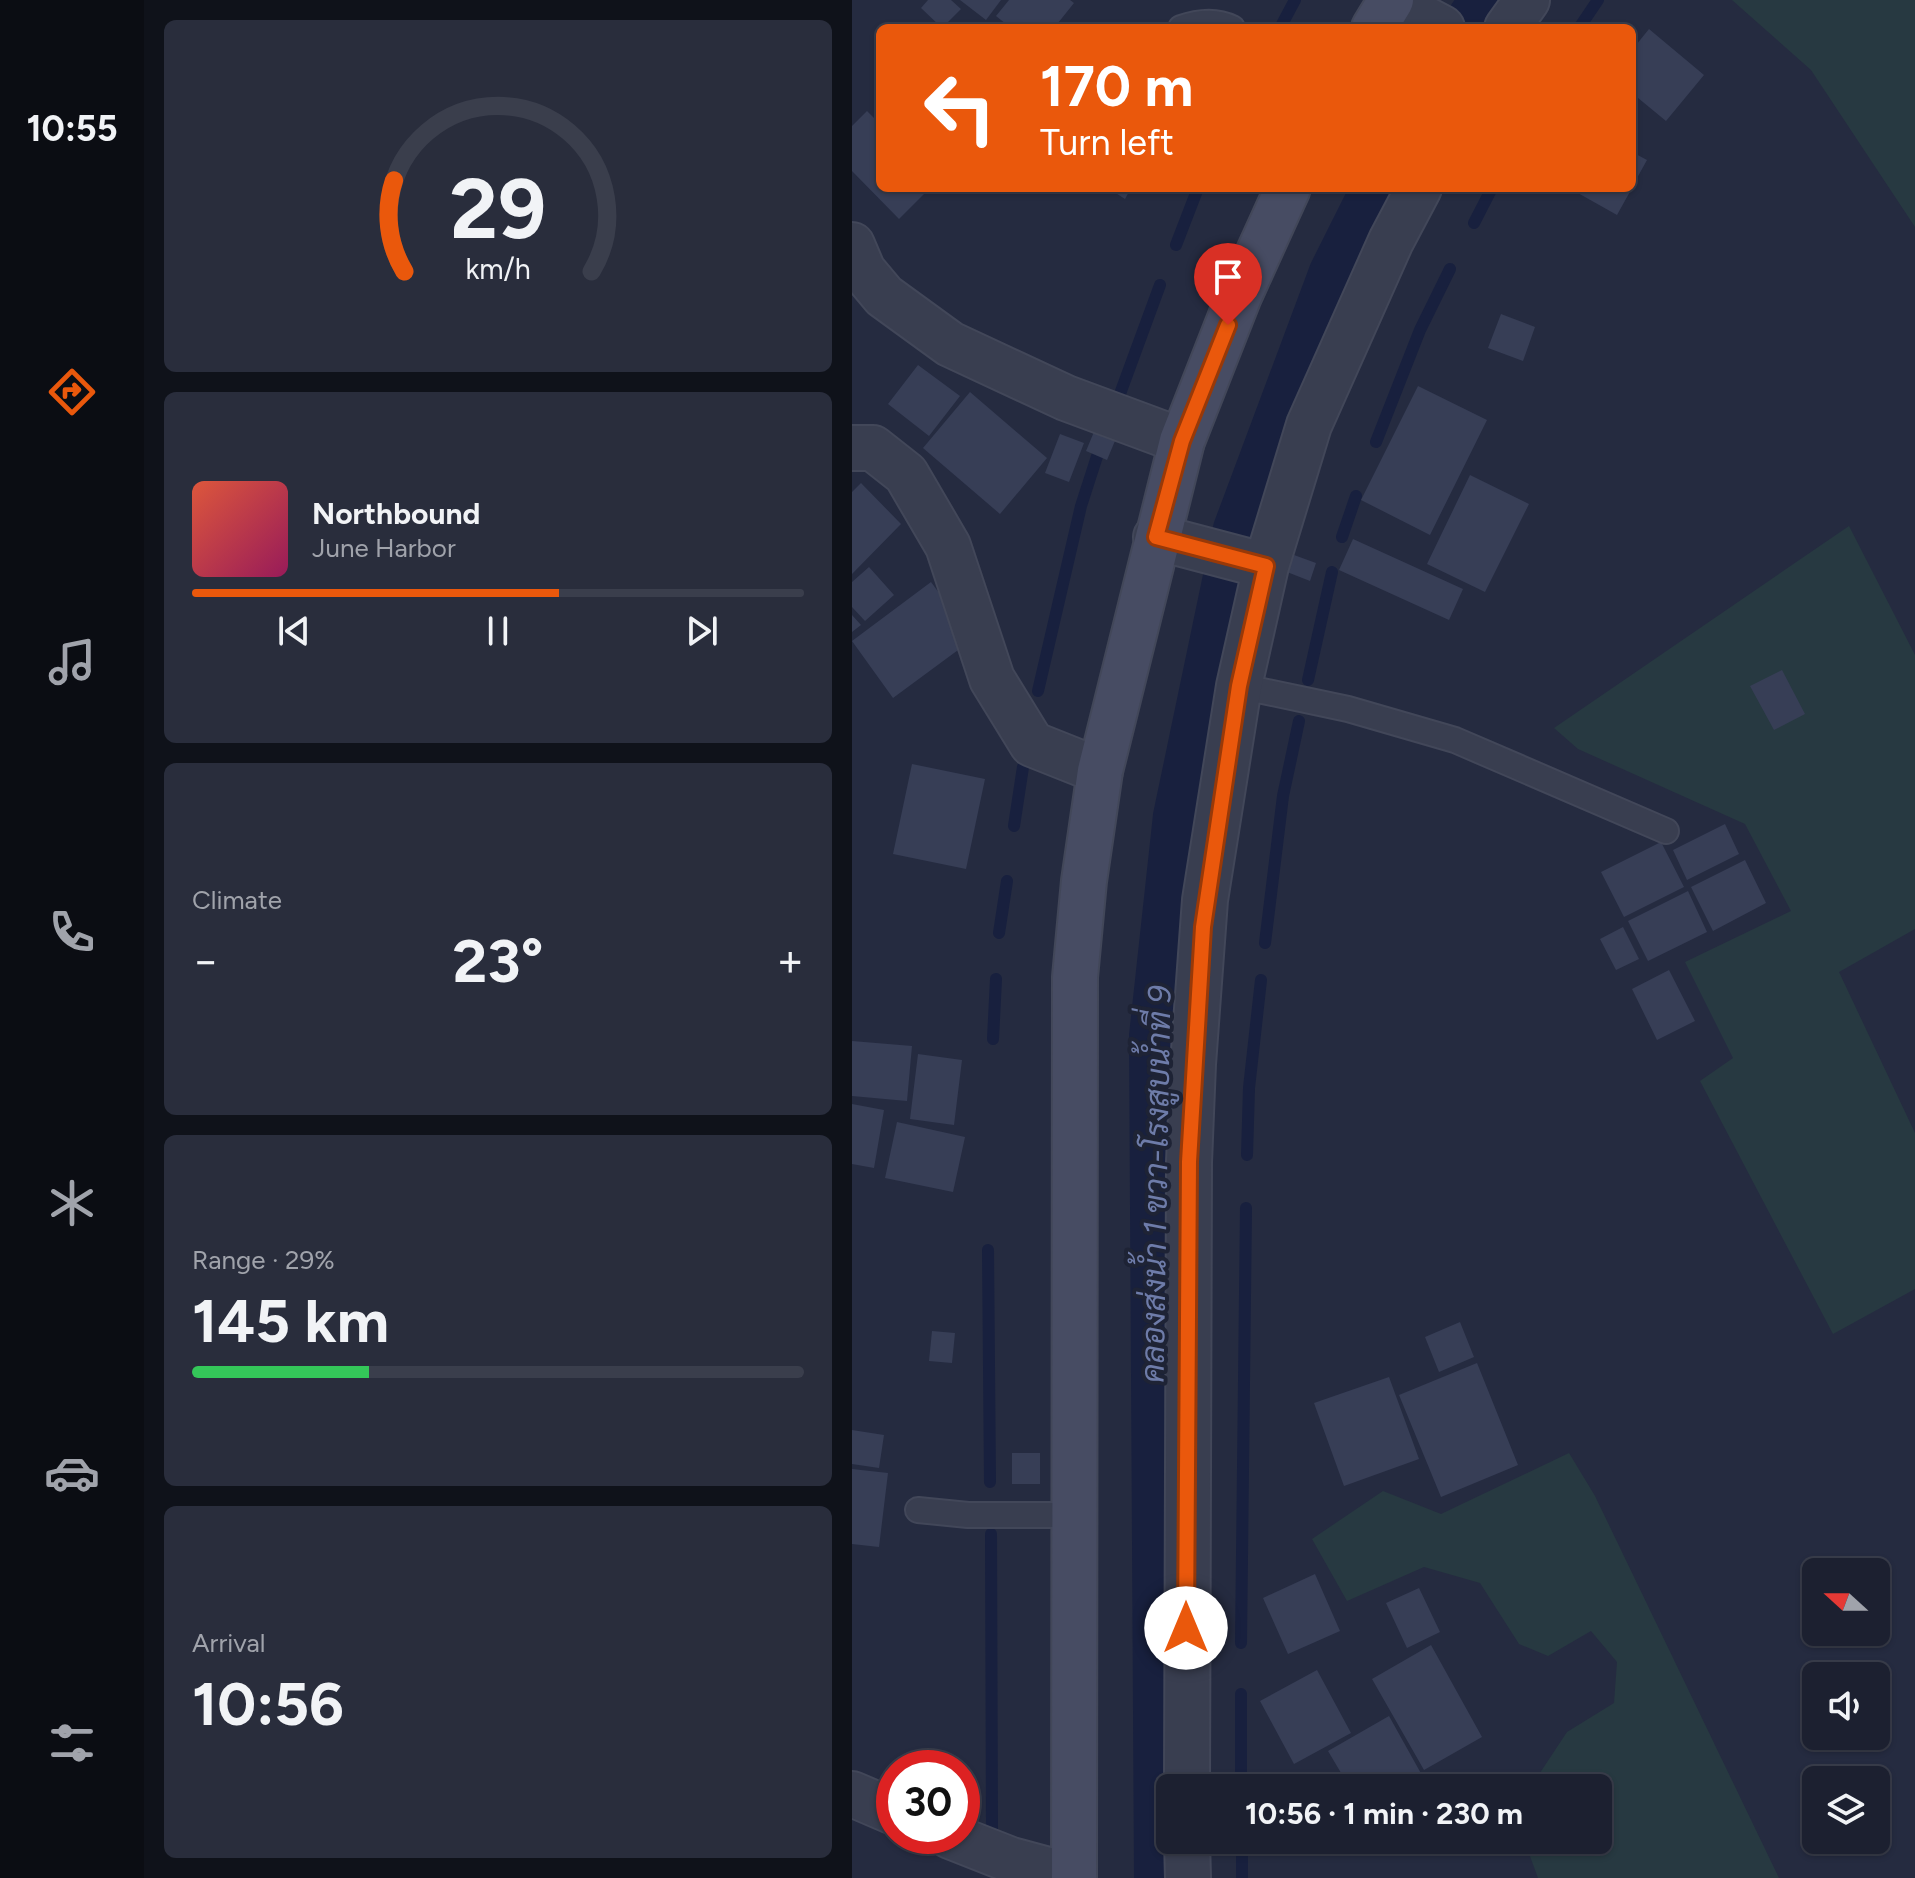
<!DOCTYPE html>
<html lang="en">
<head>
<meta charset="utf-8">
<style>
	:root { --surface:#1c2030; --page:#292d3c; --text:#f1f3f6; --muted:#a0a3ab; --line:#3a3e4c; --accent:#ea580c }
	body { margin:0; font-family:Figtree,Sarabun,sans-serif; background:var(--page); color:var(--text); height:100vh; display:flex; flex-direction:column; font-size:30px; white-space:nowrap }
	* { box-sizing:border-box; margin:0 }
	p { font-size:26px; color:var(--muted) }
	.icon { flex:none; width:44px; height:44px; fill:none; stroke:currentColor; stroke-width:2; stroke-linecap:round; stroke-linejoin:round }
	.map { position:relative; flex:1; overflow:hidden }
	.details { display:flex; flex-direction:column; gap:20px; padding:20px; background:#0f121a; width:708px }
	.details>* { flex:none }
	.hud { position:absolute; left:24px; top:24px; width:760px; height:168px; border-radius:12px; box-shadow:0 2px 6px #0004,0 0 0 2px var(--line); background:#ea580c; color:#fff; overflow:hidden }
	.needle { width:52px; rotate:291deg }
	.tools { position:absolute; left:950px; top:1558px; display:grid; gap:16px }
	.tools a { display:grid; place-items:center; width:88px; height:88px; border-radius:12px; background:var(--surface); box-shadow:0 2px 6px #0004,0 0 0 2px var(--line); font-size:40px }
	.speed { position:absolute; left:24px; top:1750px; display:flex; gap:16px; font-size:40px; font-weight:700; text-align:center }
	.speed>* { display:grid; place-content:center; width:104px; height:104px; border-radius:50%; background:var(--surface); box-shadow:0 2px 6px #0004,0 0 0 2px var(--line); line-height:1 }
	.speed .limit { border:12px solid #d22; background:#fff; color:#111 }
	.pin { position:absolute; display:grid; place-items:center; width:68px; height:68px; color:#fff; margin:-82px -34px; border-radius:50% 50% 50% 0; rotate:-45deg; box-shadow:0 0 8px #0007 }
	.pin .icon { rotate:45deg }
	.me { position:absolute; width:88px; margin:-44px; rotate:0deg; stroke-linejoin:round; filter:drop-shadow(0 0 6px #0008) }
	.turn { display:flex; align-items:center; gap:28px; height:168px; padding:0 32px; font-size:36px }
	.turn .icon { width:104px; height:104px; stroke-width:2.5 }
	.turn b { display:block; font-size:56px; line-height:68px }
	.big { font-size:60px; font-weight:700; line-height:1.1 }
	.details .tile { flex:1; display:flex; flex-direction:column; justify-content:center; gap:12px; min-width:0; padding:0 28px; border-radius:12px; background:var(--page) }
	.details .dial { align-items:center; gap:0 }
	.dial svg { height:208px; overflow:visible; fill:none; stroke:var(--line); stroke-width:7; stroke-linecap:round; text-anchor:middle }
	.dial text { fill:var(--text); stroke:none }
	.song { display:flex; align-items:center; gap:24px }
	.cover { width:96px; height:96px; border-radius:12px; background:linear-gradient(135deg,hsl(10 70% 55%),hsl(330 70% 35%)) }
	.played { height:8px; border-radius:4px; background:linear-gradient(90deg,var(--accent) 60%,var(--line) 60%) }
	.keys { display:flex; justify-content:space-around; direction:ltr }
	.heat { display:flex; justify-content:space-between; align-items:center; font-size:44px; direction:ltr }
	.charge { height:12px; border-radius:6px; background:linear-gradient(90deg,#34c759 29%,var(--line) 0) }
	.trip { position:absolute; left:304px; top:1774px; width:456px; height:80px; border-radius:12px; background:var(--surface); box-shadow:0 2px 6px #0004,0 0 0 2px var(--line); font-weight:700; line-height:80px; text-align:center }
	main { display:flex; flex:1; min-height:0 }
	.menu { display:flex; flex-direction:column; width:144px; justify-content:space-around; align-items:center; background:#0b0d13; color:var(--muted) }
	.menu .icon { width:56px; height:56px }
	.menu .on { color:var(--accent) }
	.menu b { font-size:36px; color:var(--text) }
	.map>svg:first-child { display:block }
</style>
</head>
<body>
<main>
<nav class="menu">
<b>10:55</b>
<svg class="icon on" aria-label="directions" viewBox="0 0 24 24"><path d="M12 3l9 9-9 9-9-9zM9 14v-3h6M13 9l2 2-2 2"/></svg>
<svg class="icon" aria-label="music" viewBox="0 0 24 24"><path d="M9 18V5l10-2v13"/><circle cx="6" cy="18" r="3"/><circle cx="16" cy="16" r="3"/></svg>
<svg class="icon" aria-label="phone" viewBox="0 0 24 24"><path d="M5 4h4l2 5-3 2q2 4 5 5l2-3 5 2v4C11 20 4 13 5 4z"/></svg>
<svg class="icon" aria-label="climate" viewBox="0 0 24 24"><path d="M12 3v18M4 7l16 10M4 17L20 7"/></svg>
<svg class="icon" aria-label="car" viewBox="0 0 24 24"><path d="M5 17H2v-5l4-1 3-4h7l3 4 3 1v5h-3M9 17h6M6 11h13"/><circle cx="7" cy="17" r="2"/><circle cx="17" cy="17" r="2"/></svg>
<svg class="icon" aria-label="filters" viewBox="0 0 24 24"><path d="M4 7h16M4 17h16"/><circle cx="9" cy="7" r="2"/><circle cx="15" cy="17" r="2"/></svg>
</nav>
<section class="details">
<div class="tile dial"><svg viewBox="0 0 100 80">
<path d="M14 69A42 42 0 1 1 86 69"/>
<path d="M14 69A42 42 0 0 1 10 34" stroke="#ea580c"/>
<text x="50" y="56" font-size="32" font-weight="700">29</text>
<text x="50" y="72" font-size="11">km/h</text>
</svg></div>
<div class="tile">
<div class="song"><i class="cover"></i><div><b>Northbound</b><p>June Harbor</p></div></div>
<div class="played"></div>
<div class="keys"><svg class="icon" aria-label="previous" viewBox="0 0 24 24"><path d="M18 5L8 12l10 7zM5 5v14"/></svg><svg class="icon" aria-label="pause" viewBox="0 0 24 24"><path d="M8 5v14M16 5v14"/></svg><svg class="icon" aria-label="next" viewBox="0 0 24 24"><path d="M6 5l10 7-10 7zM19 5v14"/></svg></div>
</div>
<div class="tile"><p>Climate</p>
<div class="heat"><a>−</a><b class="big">23°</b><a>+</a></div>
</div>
<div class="tile"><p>Range · 29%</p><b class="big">145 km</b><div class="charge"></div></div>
<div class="tile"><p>Arrival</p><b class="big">10:56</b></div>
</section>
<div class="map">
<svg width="1063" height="1878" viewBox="0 0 1063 1878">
	<rect width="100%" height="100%" fill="#252b40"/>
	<path fill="#273941" d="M 880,0 L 1063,0 L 1063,227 L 959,70 Z
		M 997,526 L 1063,655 L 1063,929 L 987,972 L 1063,1133 L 1063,1289 L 981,1334 L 848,1081 L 881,1058 L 833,962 L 939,911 L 893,824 L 726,749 L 702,728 Z
		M 717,1453 L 743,1496 L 927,1878 L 686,1878 L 672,1840 L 746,1840 L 746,1788 L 678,1788 L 715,1732 L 762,1703 L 765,1662 L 739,1631 L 696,1656 L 667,1644 L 628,1583 L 572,1567 L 495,1601 L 460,1539 L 531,1491 L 589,1514 Z"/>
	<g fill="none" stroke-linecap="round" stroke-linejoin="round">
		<path stroke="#18203e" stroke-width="12" d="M 428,28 L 443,0
			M 727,28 L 746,0
			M 622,223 L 640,188
			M 324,245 L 346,188
			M 265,402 L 308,285
			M 524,442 L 568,330 L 598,269
			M 490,537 L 504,496
			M 456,680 L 480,572
			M 186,691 L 229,506 L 249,444
			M 162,826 L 171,767
			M 147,933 L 155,881
			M 413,943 L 431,796 L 447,721
			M 141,1039 L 144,979
			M 395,1155 L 397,1088 L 409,980
			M 136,1250 L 138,1482
			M 139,1534 L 140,1831
			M 389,1643 L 394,1208
			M 389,1694 L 389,1788
			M 390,1840 L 390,1878"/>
		<path stroke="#18203e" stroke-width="44" d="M 610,28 L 629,0
			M 304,1878 L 299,1036 L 323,816 L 383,529 L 479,272 L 521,188"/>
	</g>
	<path fill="#373e56" d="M 76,0 L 99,0 L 109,9 L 90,28 L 69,8 Z
		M 108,0 L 149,0 L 134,20 Z
		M 157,0 L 218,0 L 222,3 L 202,28 L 159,28 L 144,16 Z
		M 797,29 L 852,75 L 814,121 L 780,93 L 780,50 Z
		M 15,111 L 28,124 L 28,188 L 78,188 L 47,219 L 0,171 L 0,126 Z
		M 780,152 L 795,160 L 780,187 Z
		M 256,188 L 279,188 L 273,199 Z
		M 717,188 L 780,188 L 765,215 Z
		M 649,314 L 683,327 L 671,361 L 636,348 Z
		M 66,365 L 108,396 L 77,436 L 36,404 Z
		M 566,386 L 635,420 L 578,535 L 509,500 Z
		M 118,392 L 195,458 L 148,514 L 71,448 Z
		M 244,427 L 265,436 L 255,460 L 234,451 Z
		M 208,434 L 232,443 L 217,482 L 193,473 Z
		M 618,475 L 677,504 L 633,592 L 575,564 Z
		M 9,483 L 49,524 L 0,574 L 0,492 Z
		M 501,539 L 611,589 L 597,620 L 487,570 Z
		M 442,555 L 464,563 L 458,581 L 435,572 Z
		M 17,567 L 42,595 L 13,621 L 0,607 L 0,582 Z
		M 79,582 L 121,639 L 41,698 L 0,641 Z
		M 0,615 L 9,625 L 0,632 Z
		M 930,670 L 953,714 L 922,730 L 898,686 Z
		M 60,764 L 133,779 L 114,869 L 41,854 Z
		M 873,824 L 887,854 L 835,880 L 821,850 Z
		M 809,842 L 832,887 L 772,917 L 749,872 Z
		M 893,860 L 914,903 L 861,931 L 839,887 Z
		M 836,891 L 855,932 L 796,961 L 776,921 Z
		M 771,927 L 787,959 L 764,970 L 748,939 Z
		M 817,970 L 843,1021 L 805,1040 L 780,989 Z
		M 0,1041 L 60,1046 L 55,1101 L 0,1096 Z
		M 66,1054 L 110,1060 L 102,1125 L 58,1119 Z
		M 0,1104 L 32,1110 L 22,1168 L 0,1164 Z
		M 45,1122 L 113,1137 L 101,1192 L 33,1178 Z
		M 608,1322 L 622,1357 L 587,1372 L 573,1337 Z
		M 80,1331 L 103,1333 L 100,1363 L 77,1361 Z
		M 625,1363 L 666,1465 L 589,1497 L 547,1395 Z
		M 537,1377 L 567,1459 L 492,1486 L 462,1403 Z
		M 0,1430 L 32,1435 L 27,1468 L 0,1464 Z
		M 160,1453 L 188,1453 L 188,1484 L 160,1484 Z
		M 0,1469 L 36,1473 L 27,1547 L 0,1544 Z
		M 463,1574 L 488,1631 L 436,1654 L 411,1598 Z
		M 567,1588 L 588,1632 L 555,1648 L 534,1603 Z
		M 579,1645 L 630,1737 L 572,1770 L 520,1679 Z
		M 465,1670 L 499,1733 L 442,1764 L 408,1701 Z
		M 537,1716 L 571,1777 L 552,1788 L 498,1788 L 476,1751 Z"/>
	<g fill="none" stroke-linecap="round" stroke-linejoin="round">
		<g stroke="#424759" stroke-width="28">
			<path id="service" d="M 329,28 C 346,22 364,20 380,28
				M 387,686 L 496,709 L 603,740 L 814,831
				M 66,1510 L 116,1515 L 223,1515"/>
		</g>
		<g stroke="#424759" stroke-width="48">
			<path id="minor" d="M 539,1 L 590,28
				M 655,28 L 675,0
				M 0,245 L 11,271 L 32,296 L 98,344 L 214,398 L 330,441
				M 0,448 L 21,448 L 54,474 L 96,546 L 140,679 L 180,744 L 248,771
				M 304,537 L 414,566
				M 335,1788 L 337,1162 L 341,1064 L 353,900 L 387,686 L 414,566 L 457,425 L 539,241 L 567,188
				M 0,1794 L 42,1812
				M 98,1836 L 159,1860 L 222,1877
				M 335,1840 L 336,1878"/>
		</g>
		<g stroke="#424759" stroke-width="48">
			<path id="secondary" d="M 522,28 L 539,0
				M 222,1878 L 223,977 L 232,881 L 248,771 L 330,441 L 387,296 L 436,188"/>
		</g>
		<use href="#service" stroke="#393e50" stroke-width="24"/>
		<use href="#minor" stroke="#393e50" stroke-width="44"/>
		<use href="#secondary" stroke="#474c63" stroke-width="44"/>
	</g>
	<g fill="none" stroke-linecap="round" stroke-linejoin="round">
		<g stroke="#983908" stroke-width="20">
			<path id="route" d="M 334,1628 L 337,1162 L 351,927 L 387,686 L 414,566 L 304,537 L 330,441 L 376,325"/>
		</g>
		<use href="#route" stroke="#ea580c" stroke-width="14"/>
	</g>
	<g text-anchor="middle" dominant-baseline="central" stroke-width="8" stroke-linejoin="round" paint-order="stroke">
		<g font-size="32" font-style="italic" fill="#6e7ca9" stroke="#1e2335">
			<text transform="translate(304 1184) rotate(-89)">คลองส่งน้ำ 1 ขวา-โรงสูบน้ำที่ 9</text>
		</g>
	</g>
</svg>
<div class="tools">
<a><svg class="needle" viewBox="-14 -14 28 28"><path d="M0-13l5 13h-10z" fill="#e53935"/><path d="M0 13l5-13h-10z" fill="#a0a3ab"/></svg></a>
<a><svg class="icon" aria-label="sound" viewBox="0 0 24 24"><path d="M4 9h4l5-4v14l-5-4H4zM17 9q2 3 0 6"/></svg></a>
<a><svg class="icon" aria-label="layers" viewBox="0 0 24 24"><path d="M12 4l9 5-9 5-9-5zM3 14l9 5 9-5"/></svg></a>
</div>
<div class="speed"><div class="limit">30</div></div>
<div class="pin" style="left:376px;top:325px;background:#d93025"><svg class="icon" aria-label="arrive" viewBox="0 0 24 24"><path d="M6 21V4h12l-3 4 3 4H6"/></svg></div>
<svg class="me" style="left:334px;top:1628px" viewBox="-20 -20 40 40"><circle r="19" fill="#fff"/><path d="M0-13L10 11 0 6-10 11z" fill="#ea580c"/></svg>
<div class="trip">10:56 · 1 min · 230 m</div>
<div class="hud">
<div class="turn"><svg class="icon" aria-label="left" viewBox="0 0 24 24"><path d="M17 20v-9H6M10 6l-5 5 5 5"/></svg><div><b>170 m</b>Turn left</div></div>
</div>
</div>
</main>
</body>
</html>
